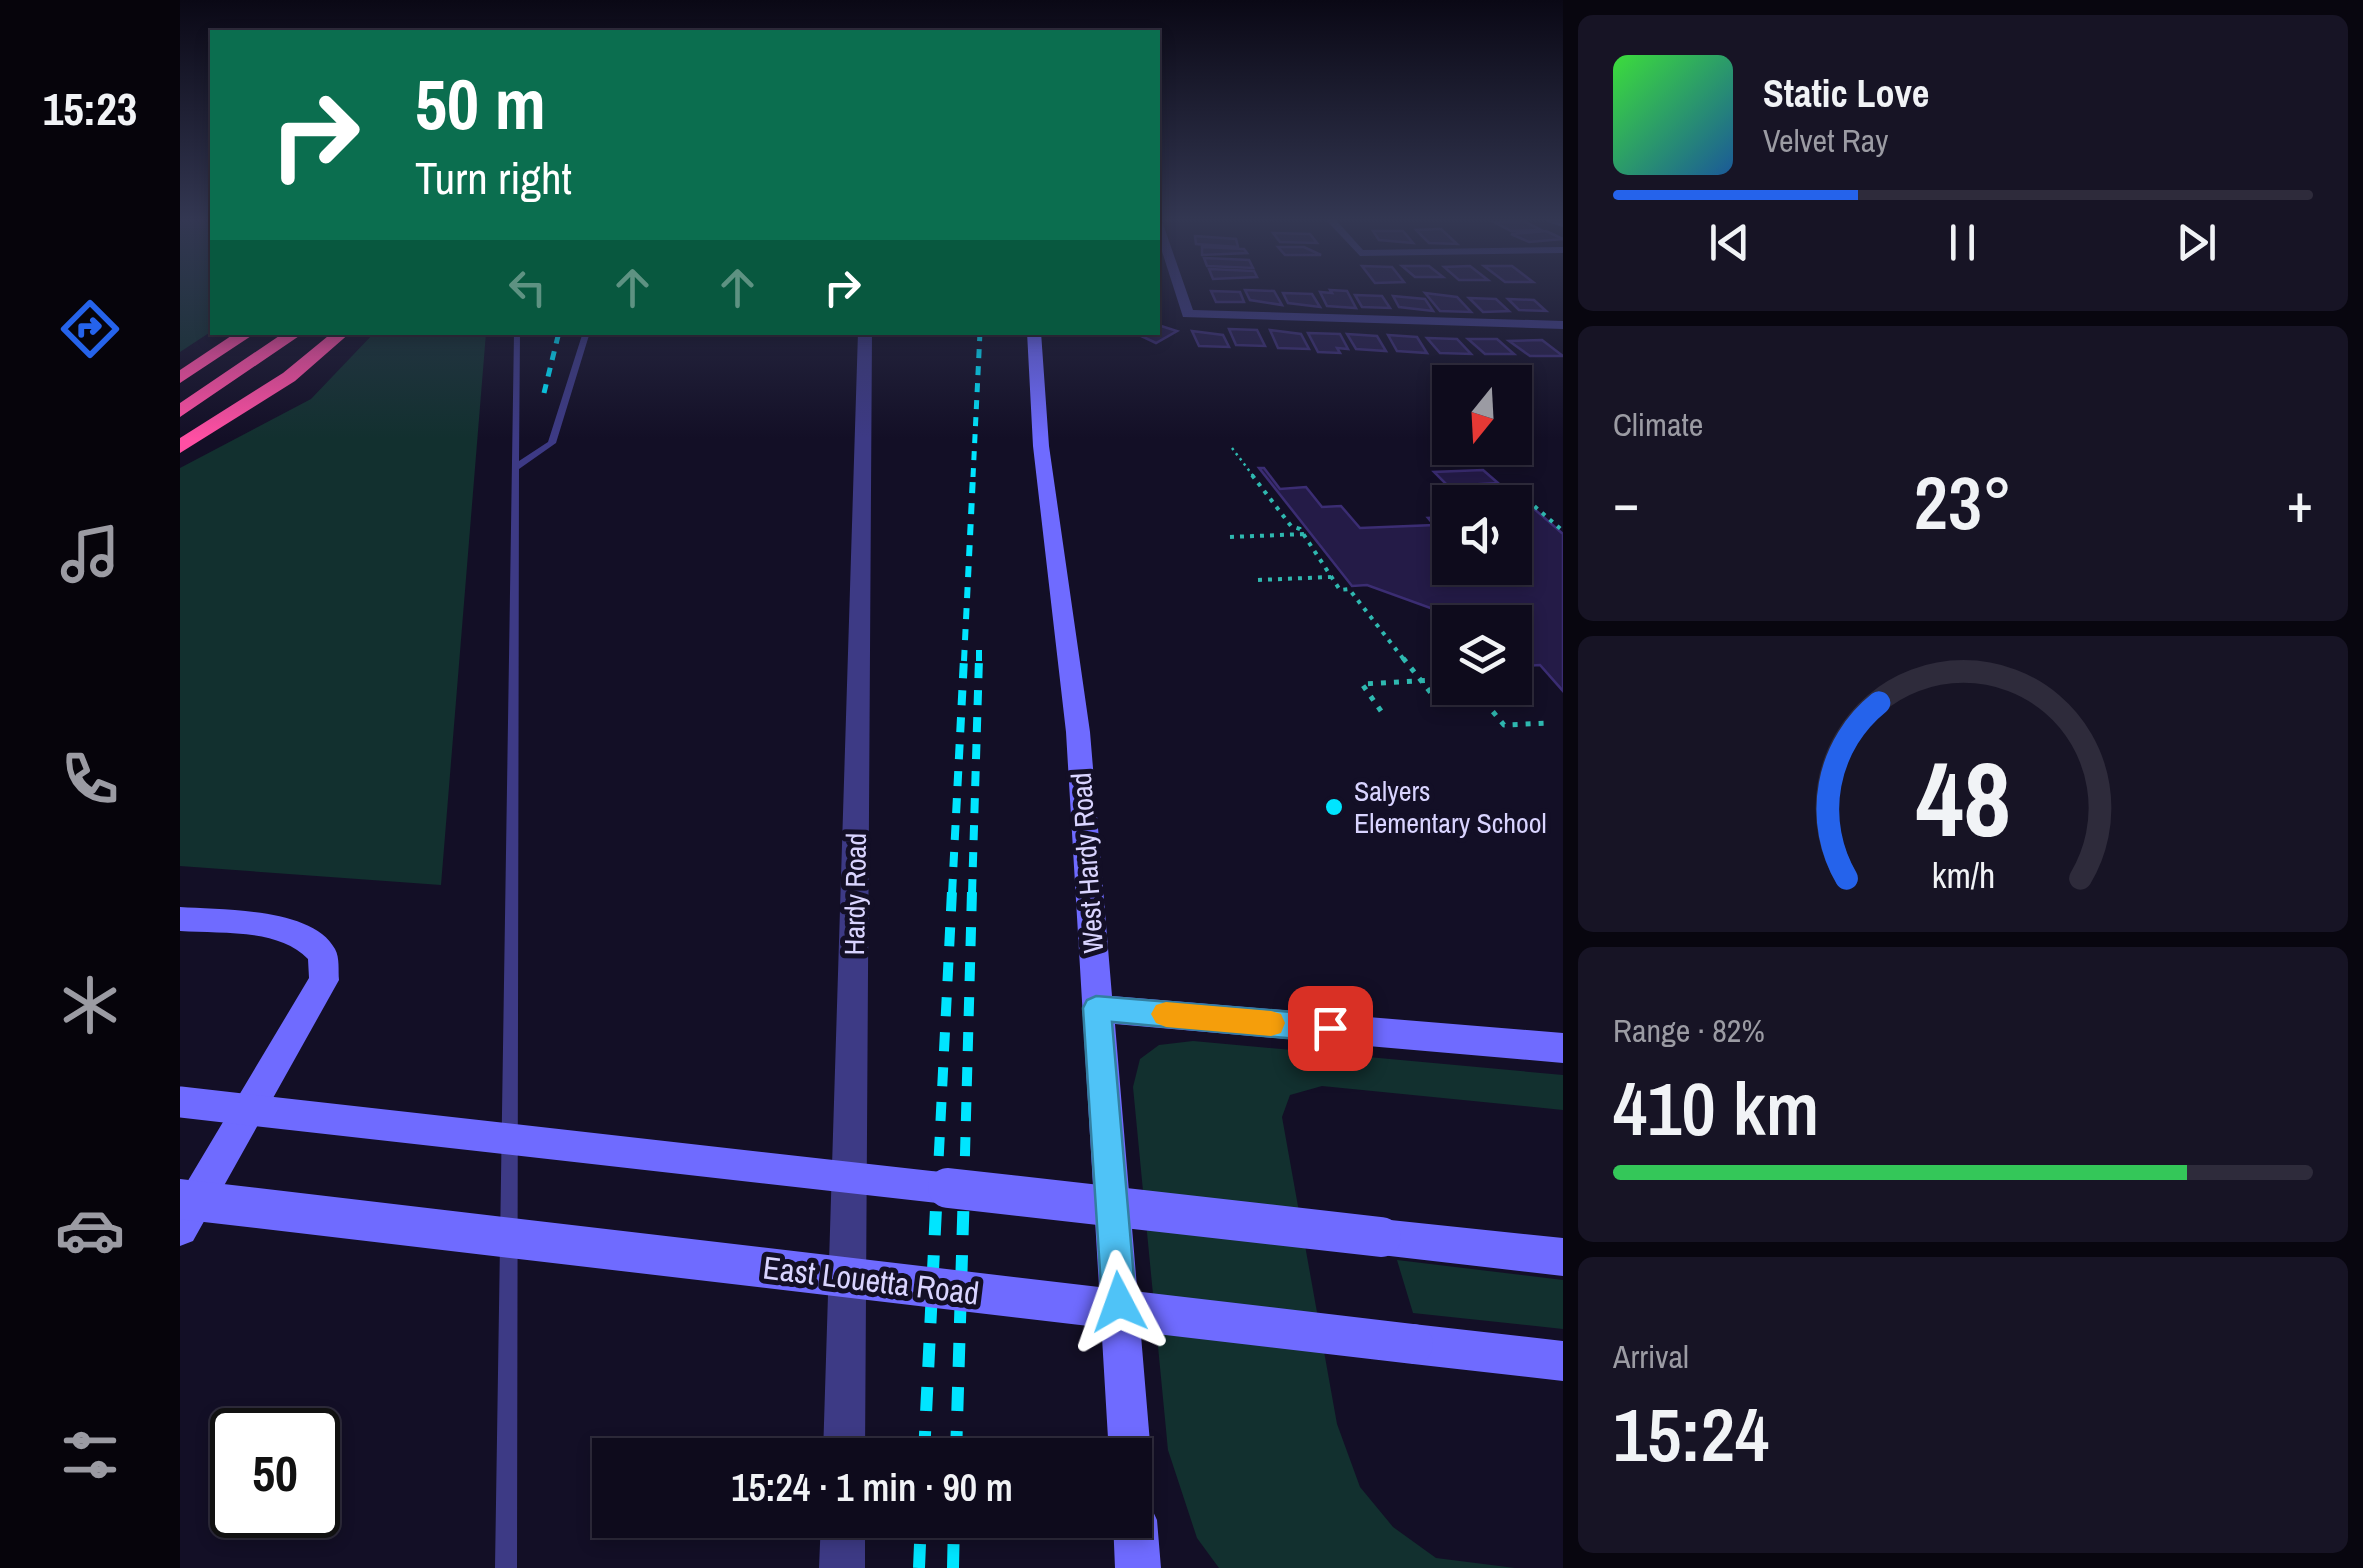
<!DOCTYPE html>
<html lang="en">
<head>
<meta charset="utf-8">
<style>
	:root { --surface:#0e0b1c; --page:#171425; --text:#f1f3f6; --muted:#9b9ba3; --line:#2e2b3b; --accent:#2563eb }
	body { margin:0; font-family:"Archivo Narrow",sans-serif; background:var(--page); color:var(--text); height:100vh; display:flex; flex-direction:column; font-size:38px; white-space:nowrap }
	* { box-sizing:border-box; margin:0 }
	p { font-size:32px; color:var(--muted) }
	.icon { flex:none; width:55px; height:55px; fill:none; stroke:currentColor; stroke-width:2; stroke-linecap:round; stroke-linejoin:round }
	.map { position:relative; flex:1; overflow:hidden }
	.drawer { display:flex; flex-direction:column; gap:15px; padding:15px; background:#08060f; width:800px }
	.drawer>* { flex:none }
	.banner { position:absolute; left:30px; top:30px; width:950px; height:305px; border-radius:0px; box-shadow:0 5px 15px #0003,0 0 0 2px var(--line); background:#0b6e4f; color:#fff; overflow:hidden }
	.needle { width:65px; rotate:198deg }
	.tools { position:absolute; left:1252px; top:365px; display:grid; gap:20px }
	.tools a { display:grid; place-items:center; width:100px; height:100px; border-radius:0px; background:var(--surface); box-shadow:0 5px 15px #0003,0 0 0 2px var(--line); font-size:50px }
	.speed { position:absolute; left:30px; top:1408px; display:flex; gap:20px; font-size:50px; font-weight:700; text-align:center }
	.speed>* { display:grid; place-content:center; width:130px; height:130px; border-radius:50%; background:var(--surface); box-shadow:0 5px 15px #0003,0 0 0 2px var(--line); line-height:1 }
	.speed .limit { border:5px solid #111; border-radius:15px; background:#fff; color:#111 }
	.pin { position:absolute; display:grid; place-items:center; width:85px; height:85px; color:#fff; margin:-42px; border-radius:20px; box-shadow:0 5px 15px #0006 }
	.me { position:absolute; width:110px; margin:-55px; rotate:356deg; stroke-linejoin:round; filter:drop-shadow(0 0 8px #0008) }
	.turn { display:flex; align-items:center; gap:35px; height:210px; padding:0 40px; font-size:45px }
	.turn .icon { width:130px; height:130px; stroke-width:2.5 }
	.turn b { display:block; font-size:70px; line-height:85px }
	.lanes { display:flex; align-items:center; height:95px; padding:0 40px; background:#0003; justify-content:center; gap:50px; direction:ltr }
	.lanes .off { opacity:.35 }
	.big { font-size:75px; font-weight:600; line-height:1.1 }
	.drawer .widget { flex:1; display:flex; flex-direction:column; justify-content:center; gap:15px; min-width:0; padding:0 35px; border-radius:15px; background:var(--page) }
	.drawer .dial { align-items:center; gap:0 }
	.dial svg { height:260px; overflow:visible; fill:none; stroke:var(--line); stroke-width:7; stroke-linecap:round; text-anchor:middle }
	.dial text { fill:var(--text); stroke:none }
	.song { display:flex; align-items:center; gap:30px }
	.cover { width:120px; height:120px; border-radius:15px; background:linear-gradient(135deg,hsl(120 70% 55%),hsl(210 70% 35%)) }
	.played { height:10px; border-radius:5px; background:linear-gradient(90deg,var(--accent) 35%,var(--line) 35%) }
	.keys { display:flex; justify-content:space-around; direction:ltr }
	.heat { display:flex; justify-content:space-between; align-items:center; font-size:55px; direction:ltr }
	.charge { height:15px; border-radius:8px; background:linear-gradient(90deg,#34c759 82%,var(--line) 0) }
	.trip { position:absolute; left:412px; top:1438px; width:560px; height:100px; border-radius:0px; background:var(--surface); box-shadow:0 5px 15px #0003,0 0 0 2px var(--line); font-weight:600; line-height:100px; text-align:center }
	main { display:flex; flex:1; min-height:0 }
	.tab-bar { display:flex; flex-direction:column; width:180px; justify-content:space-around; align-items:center; background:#06040b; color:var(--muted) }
	.tab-bar .icon { width:70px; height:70px }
	.tab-bar .current { color:var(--accent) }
	.tab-bar b { font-size:45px; color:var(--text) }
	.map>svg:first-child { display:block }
</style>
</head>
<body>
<main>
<nav class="tab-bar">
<b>15:23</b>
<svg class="icon current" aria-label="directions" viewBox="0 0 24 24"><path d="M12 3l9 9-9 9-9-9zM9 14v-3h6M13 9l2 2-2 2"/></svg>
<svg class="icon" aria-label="music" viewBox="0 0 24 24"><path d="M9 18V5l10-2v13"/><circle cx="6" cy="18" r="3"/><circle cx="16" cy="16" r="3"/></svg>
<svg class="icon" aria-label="phone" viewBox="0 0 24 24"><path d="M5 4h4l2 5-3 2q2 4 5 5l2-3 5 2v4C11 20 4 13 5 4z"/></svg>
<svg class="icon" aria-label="climate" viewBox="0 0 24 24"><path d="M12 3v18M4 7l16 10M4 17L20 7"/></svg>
<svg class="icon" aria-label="car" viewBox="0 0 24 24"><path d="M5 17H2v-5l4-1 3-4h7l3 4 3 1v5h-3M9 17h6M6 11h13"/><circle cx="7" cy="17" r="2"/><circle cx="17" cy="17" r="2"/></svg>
<svg class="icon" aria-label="filters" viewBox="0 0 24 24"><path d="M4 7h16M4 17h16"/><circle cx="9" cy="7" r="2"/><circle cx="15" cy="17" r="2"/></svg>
</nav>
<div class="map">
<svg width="1383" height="1568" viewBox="0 0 1383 1568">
	<rect width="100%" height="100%" fill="#130f26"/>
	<path fill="#12302f" d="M 0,220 L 32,220 L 32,331 L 0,352 Z
		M 194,333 L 306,333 L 261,885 L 0,866 L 0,468 L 131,399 Z
		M 1013,1041 L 1383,1075 L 1383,1110 L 1142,1086 L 1110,1095 L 1102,1117 L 1157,1424 L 1180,1487 L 1213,1527 L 1256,1558 L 1335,1568 L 1039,1568 L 1017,1538 L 988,1450 L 953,1087 L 960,1059 L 979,1045 Z
		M 1217,1260 L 1383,1280 L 1383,1329 L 1233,1313 Z"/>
	<path fill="#241b47" stroke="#3b2d73" stroke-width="2.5" d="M 1344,221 L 1361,230 L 1331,231 L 1314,222 Z
		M 1261,229 L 1277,244 L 1249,243 L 1236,230 Z
		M 1193,231 L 1223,231 L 1233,243 L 1199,240 Z
		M 1366,231 L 1383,239 L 1349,242 L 1331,234 Z
		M 1093,233 L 1130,234 L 1137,243 L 1100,242 Z
		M 1015,236 L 1056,239 L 1058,247 L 1016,244 Z
		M 1022,247 L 1064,249 L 1067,253 L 1022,255 Z
		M 1098,247 L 1124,247 L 1141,255 L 1105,255 Z
		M 1024,258 L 1069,260 L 1073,268 L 1027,266 Z
		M 1182,266 L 1212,267 L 1224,282 L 1195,283 Z
		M 1222,266 L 1249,266 L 1263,277 L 1235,277 Z
		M 1290,266 L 1308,280 L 1279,280 L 1264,267 Z
		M 1304,266 L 1332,266 L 1353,282 L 1325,282 Z
		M 1029,269 L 1074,271 L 1077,277 L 1033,279 Z
		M 1065,290 L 1094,291 L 1102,305 L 1070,300 Z
		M 1150,290 L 1167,291 L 1176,308 L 1147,306 L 1140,292 L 1152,293 Z
		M 1031,291 L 1060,292 L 1064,302 L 1036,302 Z
		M 1103,293 L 1132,294 L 1140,307 L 1108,303 Z
		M 1245,293 L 1277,297 L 1291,312 L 1260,311 Z
		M 1175,295 L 1202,296 L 1210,308 L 1182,307 Z
		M 1213,296 L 1245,299 L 1253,311 L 1219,307 Z
		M 1289,298 L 1316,299 L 1329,311 L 1303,312 Z
		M 1328,299 L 1354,300 L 1366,311 L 1339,310 Z
		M 978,325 L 997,331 L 976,343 L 955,333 L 978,332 Z
		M 1049,329 L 1077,330 L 1085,346 L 1056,345 Z
		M 1090,330 L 1121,334 L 1129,349 L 1098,348 Z
		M 1012,331 L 1043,335 L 1049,347 L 1019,346 Z
		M 1128,333 L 1160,334 L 1168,349 L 1157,348 L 1160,353 L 1138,352 Z
		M 1167,334 L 1197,336 L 1206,351 L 1176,349 Z
		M 1208,335 L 1237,337 L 1247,353 L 1217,351 Z
		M 1247,338 L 1277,339 L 1291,354 L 1260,353 Z
		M 1288,339 L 1317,339 L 1334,354 L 1305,354 Z
		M 1362,340 L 1383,356 L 1350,356 L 1329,341 Z
		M 1079,468 L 1084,468 L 1100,489 L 1126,487 L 1142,507 L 1161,506 L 1180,528 L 1254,525 L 1248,518 L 1270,517 L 1270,568 L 1335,568 L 1335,508 L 1352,507 L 1383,534 L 1383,691 L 1360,665 L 1344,666 L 1335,655 L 1335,622 L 1289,622 L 1187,585 L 1172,586 Z
		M 1303,470 L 1318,483 L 1268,486 L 1254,472 Z"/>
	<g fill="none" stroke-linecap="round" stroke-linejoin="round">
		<path stroke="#2fb8b0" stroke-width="2.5" stroke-dasharray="2.5 4" stroke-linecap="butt" d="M 1052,448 L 1074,477"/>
		<path stroke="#2fb8b0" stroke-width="4" stroke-dasharray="4 6" stroke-linecap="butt" d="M 1072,475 L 1111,526 L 1120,529 L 1160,590 L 1169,589 L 1225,661
			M 1308,489 L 1323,502
			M 1335,505 L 1353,505 L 1383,531
			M 1050,537 L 1125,534
			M 1078,580 L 1151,577"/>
		<path stroke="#2fb8b0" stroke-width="5" stroke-dasharray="5 8" stroke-linecap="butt" d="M 1223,658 L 1255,698 L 1299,695 L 1324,725 L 1371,723
			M 1201,711 L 1182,684 L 1270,679"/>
		<path fill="#3d3a85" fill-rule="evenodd" d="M 334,332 L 340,332 L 339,461 L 368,442 L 403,332 L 410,332 L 376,443 L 339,469 L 337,1568 L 315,1568 Z"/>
		<path fill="#3d3a85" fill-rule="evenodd" d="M 1146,220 L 1156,220 L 1183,250 L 1383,247 L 1383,253 L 1180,256 Z
			M 1366,220 L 1383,220 L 1383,227 L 1367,222 Z
			M 978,221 L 983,224 L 1013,310 L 1383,321 L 1383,329 L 1003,317 L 978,239 Z
			M 678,332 L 692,332 L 685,1455 L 643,1455 Z
			M 641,1520 L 685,1520 L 685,1568 L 639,1568 Z"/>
		<path fill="#6f6bff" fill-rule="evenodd" d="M 847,332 L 861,332 L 869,446 L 910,732 L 932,996 L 1383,1033 L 1383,1063 L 935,1024 L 971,1455 L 965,1470 L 955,1474 L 955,1455 L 929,1455 L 886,732 L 853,446 Z
			M 0,907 C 41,910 133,907 155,949 C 160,958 158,970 159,980 L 13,1241 L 0,1246 L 0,1194 L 129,978 L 128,959 C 98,928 41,934 0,931 Z
			M 1201,1219 L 1383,1238 L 1383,1276 L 1201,1255 L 1188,1250 L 1183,1237 L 1188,1224 Z
			M 1233,1324 L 1383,1341 L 1383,1381 L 1233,1364 L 1219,1358 L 1213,1344 L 1219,1330 Z
			M 955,1498 L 970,1505 L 977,1520 L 981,1568 L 935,1568 L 933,1520 L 955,1520 Z"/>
		<path fill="#ff4fa3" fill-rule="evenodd" d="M 57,332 L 77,332 L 0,383 L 0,370 Z
			M 105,332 L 125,332 L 0,417 L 0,403 Z
			M 153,332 L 171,332 L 115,381 L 0,453 L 0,438 L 103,373 Z"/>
		<path stroke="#00e5ff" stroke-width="5" stroke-dasharray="9 8" stroke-linecap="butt" d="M 364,393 L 379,332
			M 793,477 L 800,332"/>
		<path stroke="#00e5ff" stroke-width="6" stroke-dasharray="11 10" stroke-linecap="butt" d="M 784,661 L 793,475
			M 799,661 L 799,647"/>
		<path stroke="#00e5ff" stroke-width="8" stroke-dasharray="15 12" stroke-linecap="butt" d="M 772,894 L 784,658
			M 792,894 L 799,658"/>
		<path stroke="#00e5ff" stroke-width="10" stroke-dasharray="19 16" stroke-linecap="butt" d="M 757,1191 L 772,891
			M 784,1191 L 792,891"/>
		<path stroke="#00e5ff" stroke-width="12" stroke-dasharray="24 20" stroke-linecap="butt" d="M 744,1455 L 757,1188
			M 776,1455 L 784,1188
			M 739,1568 L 741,1520
			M 773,1568 L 774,1520"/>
		<path stroke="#6f6bff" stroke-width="31" d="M 0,1102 L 790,1191"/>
		<path stroke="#6f6bff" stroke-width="40" d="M 768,1188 L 1201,1237
			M 0,1199 L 1233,1344"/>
	</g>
	<linearGradient id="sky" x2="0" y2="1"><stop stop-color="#0a0815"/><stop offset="0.5" stop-color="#333752"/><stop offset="1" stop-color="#333752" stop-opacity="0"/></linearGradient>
	<rect width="1383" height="439" fill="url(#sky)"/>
	<path fill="#4fc3f7" stroke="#337fa1" stroke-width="2.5" d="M 916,996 L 1150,1015 L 1160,1019 L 1164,1028 L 1160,1038 L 1150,1042 L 932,1022 L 956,1302 L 951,1315 L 939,1320 L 927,1315 L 922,1302 L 903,1008 L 907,1000 Z"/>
	<path fill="#f59e0b" d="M 986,1002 L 1091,1011 L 1101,1014 L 1105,1023 L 1101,1033 L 1091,1036 L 986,1027 L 976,1023 L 971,1014 L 976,1005 Z"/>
	<circle fill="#00e5ff" stroke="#130f26" stroke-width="4" cx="1154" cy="807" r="10"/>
	<g text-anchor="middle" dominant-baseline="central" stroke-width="10" stroke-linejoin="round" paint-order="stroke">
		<g font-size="28" fill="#d9d4ff" stroke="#130f26" text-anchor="start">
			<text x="1174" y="791">Salyers<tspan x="1174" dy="32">Elementary School</tspan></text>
		</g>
		<g font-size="28" fill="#d9d4ff" stroke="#130f26">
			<text transform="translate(907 863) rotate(-94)">West Hardy Road</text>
			<text transform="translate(675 894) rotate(-89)">Hardy Road</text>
		</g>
		<g font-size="32" fill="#d9d4ff" stroke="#130f26">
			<text transform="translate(691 1280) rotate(7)">East Louetta Road</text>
		</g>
	</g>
</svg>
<div class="tools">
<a><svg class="needle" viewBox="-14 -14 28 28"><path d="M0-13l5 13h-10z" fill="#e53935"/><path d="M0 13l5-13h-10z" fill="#9b9ba3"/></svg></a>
<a><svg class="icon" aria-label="sound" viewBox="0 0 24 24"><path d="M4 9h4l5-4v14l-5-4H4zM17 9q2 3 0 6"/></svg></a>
<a><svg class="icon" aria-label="layers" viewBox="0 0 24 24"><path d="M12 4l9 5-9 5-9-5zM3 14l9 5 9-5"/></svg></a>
</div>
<div class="speed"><div class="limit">50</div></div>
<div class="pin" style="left:1150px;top:1028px;background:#d93025"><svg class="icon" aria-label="arrive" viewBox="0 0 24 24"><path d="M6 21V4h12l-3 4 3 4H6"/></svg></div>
<svg class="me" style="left:939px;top:1302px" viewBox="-20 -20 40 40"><path d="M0-17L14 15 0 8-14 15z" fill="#4fc3f7" stroke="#fff" stroke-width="4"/></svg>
<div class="trip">15:24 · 1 min · 90 m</div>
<div class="banner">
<div class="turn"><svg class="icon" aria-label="right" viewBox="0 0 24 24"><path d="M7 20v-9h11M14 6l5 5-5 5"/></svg><div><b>50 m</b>Turn right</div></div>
<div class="lanes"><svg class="icon off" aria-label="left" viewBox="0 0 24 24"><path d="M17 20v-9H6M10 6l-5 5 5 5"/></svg><svg class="icon off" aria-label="ahead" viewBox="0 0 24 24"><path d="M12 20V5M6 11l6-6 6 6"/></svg><svg class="icon off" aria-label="ahead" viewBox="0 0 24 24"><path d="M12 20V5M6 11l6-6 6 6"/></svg><svg class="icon" aria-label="right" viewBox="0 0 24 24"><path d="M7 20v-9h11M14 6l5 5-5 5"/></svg></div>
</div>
</div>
<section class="drawer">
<div class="widget">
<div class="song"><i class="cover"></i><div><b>Static Love</b><p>Velvet Ray</p></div></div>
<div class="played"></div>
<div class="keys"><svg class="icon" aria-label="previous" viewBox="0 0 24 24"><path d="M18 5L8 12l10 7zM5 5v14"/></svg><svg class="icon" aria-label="pause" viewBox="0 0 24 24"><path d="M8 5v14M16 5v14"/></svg><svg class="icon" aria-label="next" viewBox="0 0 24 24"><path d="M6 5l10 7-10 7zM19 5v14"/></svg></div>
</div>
<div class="widget"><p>Climate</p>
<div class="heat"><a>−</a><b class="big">23°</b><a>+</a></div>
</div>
<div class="widget dial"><svg viewBox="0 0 100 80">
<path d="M14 69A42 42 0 1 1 86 69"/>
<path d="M14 69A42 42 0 0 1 24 15" stroke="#2563eb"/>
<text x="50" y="56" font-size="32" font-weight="700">48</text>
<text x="50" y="72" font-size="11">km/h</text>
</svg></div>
<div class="widget"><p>Range · 82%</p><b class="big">410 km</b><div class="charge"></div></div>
<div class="widget"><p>Arrival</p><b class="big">15:24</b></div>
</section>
</main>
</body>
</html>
